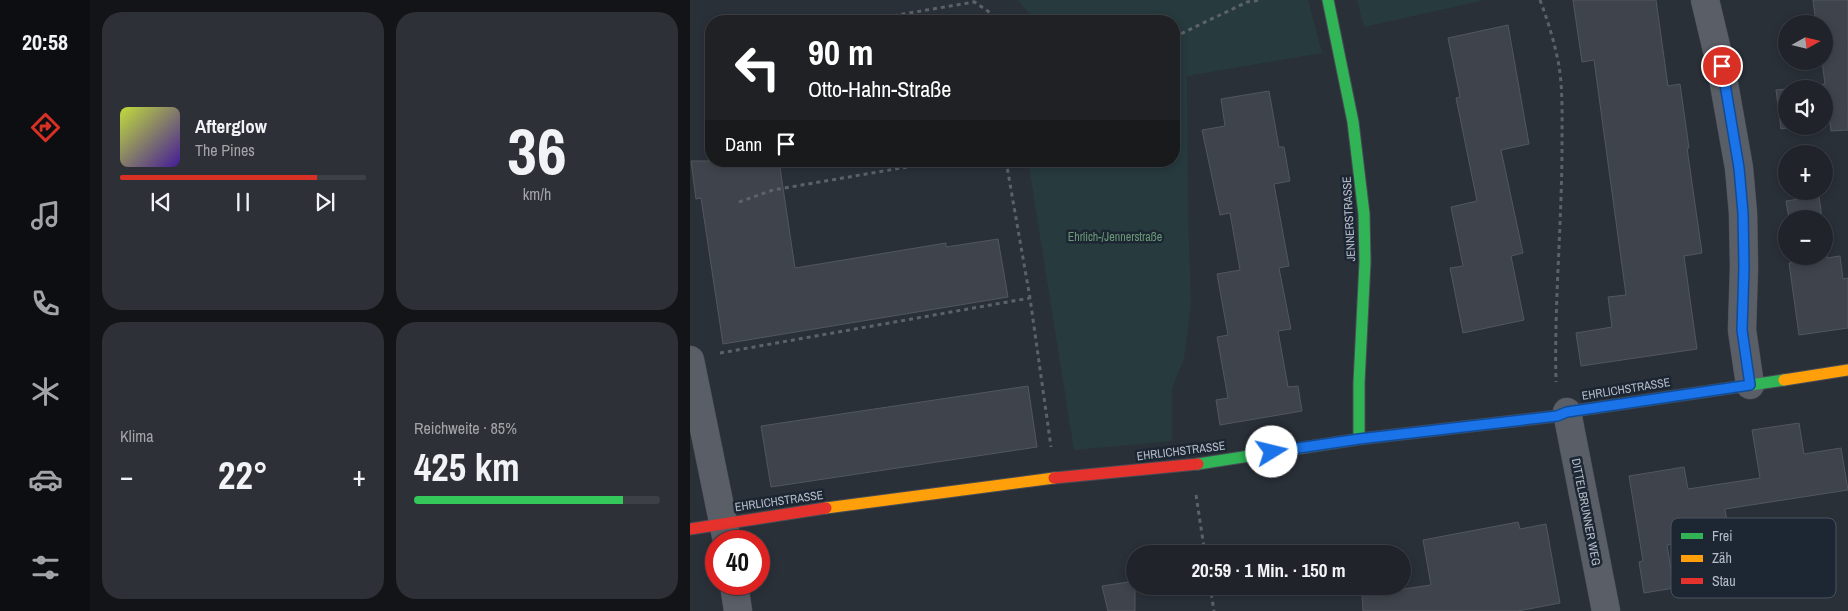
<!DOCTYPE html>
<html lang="de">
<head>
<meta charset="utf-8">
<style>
	:root { --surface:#20242a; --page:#2d3036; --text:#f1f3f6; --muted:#a2a4a8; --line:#3d4147; --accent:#d93025 }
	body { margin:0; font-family:"Archivo Narrow",sans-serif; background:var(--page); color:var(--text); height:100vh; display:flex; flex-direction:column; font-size:19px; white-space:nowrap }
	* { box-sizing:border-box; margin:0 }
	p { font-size:16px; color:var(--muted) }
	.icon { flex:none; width:28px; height:28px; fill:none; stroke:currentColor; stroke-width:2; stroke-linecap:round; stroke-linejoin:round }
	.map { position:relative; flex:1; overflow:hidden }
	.side { display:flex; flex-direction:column; gap:12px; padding:12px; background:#121417; width:600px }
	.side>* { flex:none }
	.guide { position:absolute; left:15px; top:15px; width:475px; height:152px; border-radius:20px; box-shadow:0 2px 8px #0003,0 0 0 1px var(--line); background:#202124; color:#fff; overflow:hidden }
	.needle { width:32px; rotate:82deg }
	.fabs { position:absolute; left:1088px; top:15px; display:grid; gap:10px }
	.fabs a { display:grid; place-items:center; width:55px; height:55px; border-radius:50%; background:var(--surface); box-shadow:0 2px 8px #0003,0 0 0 1px var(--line); font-size:25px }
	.speed { position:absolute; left:15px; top:530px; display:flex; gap:10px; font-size:25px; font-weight:700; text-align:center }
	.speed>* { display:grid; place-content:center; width:65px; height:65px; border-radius:50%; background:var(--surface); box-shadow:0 2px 8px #0003,0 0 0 1px var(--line); line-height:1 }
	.speed .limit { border:8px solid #d22; background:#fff; color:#111 }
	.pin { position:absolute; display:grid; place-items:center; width:42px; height:42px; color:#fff; margin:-21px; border:2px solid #fff; border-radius:50%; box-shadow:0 1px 5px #0007 }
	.me { position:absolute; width:55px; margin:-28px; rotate:81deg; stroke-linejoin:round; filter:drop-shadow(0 0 4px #0008) }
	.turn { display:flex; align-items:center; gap:18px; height:105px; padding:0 20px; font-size:22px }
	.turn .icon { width:65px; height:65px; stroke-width:2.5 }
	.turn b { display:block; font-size:35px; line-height:42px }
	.then { display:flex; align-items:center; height:48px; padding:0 20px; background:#0003; gap:10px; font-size:19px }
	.big { font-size:38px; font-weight:700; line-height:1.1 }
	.side .tile { flex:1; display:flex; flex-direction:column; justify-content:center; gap:8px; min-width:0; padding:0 18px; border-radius:20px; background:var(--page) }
	.side .dial { align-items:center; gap:0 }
	.dial b { font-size:65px; line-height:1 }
	.song { display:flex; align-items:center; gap:15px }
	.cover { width:60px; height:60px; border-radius:8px; background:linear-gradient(135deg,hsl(70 70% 55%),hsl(260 70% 35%)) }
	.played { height:5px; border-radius:2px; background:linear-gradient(90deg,var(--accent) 80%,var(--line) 80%) }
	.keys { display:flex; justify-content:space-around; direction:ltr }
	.heat { display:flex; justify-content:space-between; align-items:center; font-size:28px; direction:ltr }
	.charge { height:8px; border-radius:4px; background:linear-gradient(90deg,#34c759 85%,var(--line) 0) }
	.side .tiles { flex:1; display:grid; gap:12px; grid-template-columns:repeat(2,1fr) }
	.trip { position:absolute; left:436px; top:545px; width:285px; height:50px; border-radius:25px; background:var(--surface); box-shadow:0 2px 8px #0003,0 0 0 1px var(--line); font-weight:700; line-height:50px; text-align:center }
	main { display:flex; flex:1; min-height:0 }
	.tabs { display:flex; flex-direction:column; width:90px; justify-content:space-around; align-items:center; background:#0d0e11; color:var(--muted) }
	.tabs .icon { width:35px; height:35px }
	.tabs .on { color:var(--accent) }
	.tabs b { font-size:22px; color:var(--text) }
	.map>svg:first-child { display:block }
</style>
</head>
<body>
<main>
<nav class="tabs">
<b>20:58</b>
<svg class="icon on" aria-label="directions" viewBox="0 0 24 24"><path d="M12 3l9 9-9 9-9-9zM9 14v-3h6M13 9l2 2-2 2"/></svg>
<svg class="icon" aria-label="music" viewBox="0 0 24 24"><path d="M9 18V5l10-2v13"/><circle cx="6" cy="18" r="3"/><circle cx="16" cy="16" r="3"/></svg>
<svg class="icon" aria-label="phone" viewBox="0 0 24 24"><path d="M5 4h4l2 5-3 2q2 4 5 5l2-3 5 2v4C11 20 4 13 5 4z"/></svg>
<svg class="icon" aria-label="climate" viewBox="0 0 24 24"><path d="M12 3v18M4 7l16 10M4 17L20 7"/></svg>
<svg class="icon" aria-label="car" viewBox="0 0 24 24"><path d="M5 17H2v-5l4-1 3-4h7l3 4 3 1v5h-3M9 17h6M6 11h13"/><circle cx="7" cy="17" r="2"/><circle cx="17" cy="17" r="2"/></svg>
<svg class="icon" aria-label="filters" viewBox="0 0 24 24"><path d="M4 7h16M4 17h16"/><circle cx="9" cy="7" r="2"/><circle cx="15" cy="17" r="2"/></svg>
</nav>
<section class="side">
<div class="tiles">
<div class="tile">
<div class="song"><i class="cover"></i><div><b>Afterglow</b><p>The Pines</p></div></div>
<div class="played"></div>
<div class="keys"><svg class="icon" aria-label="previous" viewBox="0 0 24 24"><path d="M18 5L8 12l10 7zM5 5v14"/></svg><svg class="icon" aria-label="pause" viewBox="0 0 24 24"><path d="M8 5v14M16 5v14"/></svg><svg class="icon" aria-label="next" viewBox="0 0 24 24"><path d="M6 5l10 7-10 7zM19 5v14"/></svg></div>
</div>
<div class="tile dial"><b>36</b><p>km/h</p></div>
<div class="tile"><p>Klima</p>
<div class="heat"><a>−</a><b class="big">22°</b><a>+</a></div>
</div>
<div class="tile"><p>Reichweite · 85%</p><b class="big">425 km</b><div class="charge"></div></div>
</div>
</section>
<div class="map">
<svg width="1158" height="611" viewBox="0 0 1158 611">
	<rect width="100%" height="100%" fill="#2a3038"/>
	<path fill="#273a3e" d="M 328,0 L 618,0 L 632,53 L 497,76 L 498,211 L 501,305 L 494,359 L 482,388 L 482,441 L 384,450 L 338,161 L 484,161 L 484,21 L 345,21 Z
		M 667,0 L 795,0 L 674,27 Z"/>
	<path fill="#3f444c" stroke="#52575f" d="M 883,0 L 966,0 L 978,86 L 990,84 L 999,148 L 997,148 L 1012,253 L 994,256 L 1007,349 L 891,366 L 886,333 L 922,327 L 918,297 L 936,295 L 904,60 L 892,62 Z
		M 1123,0 L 1158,0 L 1158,130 L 1141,131 L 1140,122 L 1134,123 L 1134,89 L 1098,89 L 1135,84 L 1132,61 L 1134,61 L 1134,24 L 1126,24 Z
		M 818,25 L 839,144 L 811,150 L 833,253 L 821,256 L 834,320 L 773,333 L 760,268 L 773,266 L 761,207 L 787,201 L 766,98 L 770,97 L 758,38 Z
		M 1096,89 L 1096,126 L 1108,126 L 1091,129 L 1086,90 Z
		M 579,91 L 589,147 L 594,147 L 600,181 L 584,184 L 599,266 L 589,268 L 601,329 L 588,331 L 598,387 L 608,386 L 612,411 L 530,425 L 526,400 L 538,398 L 527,337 L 538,335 L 527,274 L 550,270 L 540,213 L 530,215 L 512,130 L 535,126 L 531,99 Z
		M 1,161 L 89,161 L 105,268 L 256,243 L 256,247 L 308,239 L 318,297 L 33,344 L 11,198 L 6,199 Z
		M 1129,196 L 1132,219 L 1099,219 L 1096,201 Z
		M 1134,233 L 1137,258 L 1150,256 L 1153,279 L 1158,278 L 1158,328 L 1109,335 L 1099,263 L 1105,262 L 1104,256 L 1134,256 Z
		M 338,386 L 347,447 L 81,487 L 71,426 Z
		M 1109,423 L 1114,454 L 1151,448 L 1158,490 L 1035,509 L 1037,522 L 1004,528 L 1006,540 L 977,545 L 984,588 L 954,593 L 949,562 L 953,561 L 939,476 L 994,467 L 998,489 L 1070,478 L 1062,430 Z
		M 828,522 L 830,529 L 856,524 L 870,603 L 828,611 L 673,611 L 672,595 L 741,585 L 733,540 Z
		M 445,581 L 445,611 L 418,611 L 412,586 Z"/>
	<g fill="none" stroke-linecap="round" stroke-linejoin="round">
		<g stroke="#484c55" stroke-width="29">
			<path id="street" d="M 1015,0 L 1031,67 L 1049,168 L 1053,213 L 1054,267 L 1052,330 L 1060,385
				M 0,360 L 37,541
				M 877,412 L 916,611
				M 44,584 L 48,611"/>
		</g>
		<g stroke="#484c55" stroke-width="13">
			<path id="fast" d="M 638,0 L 663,122 L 674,214 L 675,262 L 669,383 L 669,439
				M 508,464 L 669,439 L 867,416 L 877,412 L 1094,380"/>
		</g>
		<g stroke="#484c55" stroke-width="13">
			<path id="slow" d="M 1094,380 L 1158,370
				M 136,508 L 364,478"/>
		</g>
		<g stroke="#484c55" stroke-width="13">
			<path id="jam" d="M 364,478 L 508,464
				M 0,529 L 136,508"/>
		</g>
		<path stroke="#5c6268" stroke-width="3" stroke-dasharray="4 4" stroke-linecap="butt" d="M 850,0 C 858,21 865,44 869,66 C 873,91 872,120 872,146 C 872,224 864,303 866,382
			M 283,1 L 312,21
			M 172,21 L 284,2
			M 484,37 L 557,2 L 572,0
			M 19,48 L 21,47
			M 316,161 L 340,298 L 361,447
			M 49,202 L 83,190 L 252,161
			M 30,353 L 340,298
			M 506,495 L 515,554
			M 520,586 L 524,611"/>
		<use href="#street" stroke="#5a5e66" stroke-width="28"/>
		<use href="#fast" stroke="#30b455" stroke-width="11"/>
		<use href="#slow" stroke="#ff9f0a" stroke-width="11"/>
		<use href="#jam" stroke="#e5322d" stroke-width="11"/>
	</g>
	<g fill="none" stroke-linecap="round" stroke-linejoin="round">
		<g stroke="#114b97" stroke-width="12">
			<path id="route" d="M 582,452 L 669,439 L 867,416 L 877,412 L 1060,385 L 1052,330 L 1054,267 L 1053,213 L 1049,168 L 1032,66"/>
		</g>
		<use href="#route" stroke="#1a73e8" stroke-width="9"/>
	</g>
	<g text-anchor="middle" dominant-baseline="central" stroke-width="5" stroke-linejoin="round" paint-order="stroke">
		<g font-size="12" fill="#b4bcc9" stroke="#1d2633">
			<text transform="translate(659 219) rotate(-93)">JENNERSTRASSE</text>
			<text transform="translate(936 389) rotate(-9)">EHRLICHSTRASSE</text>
			<text transform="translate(491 451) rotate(-7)">EHRLICHSTRASSE</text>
			<text transform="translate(89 501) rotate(-8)">EHRLICHSTRASSE</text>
			<text transform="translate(896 512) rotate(79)">DITTELBRUNNER WEG</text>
		</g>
		<g font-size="12" fill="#6b9a76" stroke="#1d2633">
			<text x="425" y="237">Ehrlich-/Jennerstraße</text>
		</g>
	</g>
	<rect x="981" y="518" width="165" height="80" rx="8" fill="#1d2633" stroke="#4a5360" stroke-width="1"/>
	<rect x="991" y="533" width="22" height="6" fill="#30b455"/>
	<rect x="991" y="555" width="22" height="7" fill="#ff9f0a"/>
	<rect x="991" y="578" width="22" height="6" fill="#e5322d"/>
	<g font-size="14" fill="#b4bcc9">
		<text x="1022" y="541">Frei</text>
		<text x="1022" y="563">Zäh</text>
		<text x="1022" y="586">Stau</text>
	</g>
</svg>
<div class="fabs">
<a><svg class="needle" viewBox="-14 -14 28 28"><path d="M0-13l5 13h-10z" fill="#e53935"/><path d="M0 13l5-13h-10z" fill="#a2a4a8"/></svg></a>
<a><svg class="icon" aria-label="sound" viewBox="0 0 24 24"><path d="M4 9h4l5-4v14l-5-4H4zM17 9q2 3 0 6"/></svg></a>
<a>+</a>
<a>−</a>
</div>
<div class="speed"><div class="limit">40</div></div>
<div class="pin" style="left:1032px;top:66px;background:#d93025"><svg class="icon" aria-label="arrive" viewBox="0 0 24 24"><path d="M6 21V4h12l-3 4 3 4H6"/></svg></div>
<svg class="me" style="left:582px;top:452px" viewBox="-20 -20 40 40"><circle r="19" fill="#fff"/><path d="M0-13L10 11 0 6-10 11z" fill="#1a73e8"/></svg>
<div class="trip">20:59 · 1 Min. · 150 m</div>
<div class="guide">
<div class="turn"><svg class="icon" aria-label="left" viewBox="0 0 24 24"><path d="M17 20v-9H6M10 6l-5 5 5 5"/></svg><div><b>90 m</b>Otto-Hahn-Straße</div></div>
<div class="then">Dann<svg class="icon" aria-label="arrive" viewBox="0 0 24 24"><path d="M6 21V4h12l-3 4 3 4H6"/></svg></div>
</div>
</div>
</main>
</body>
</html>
